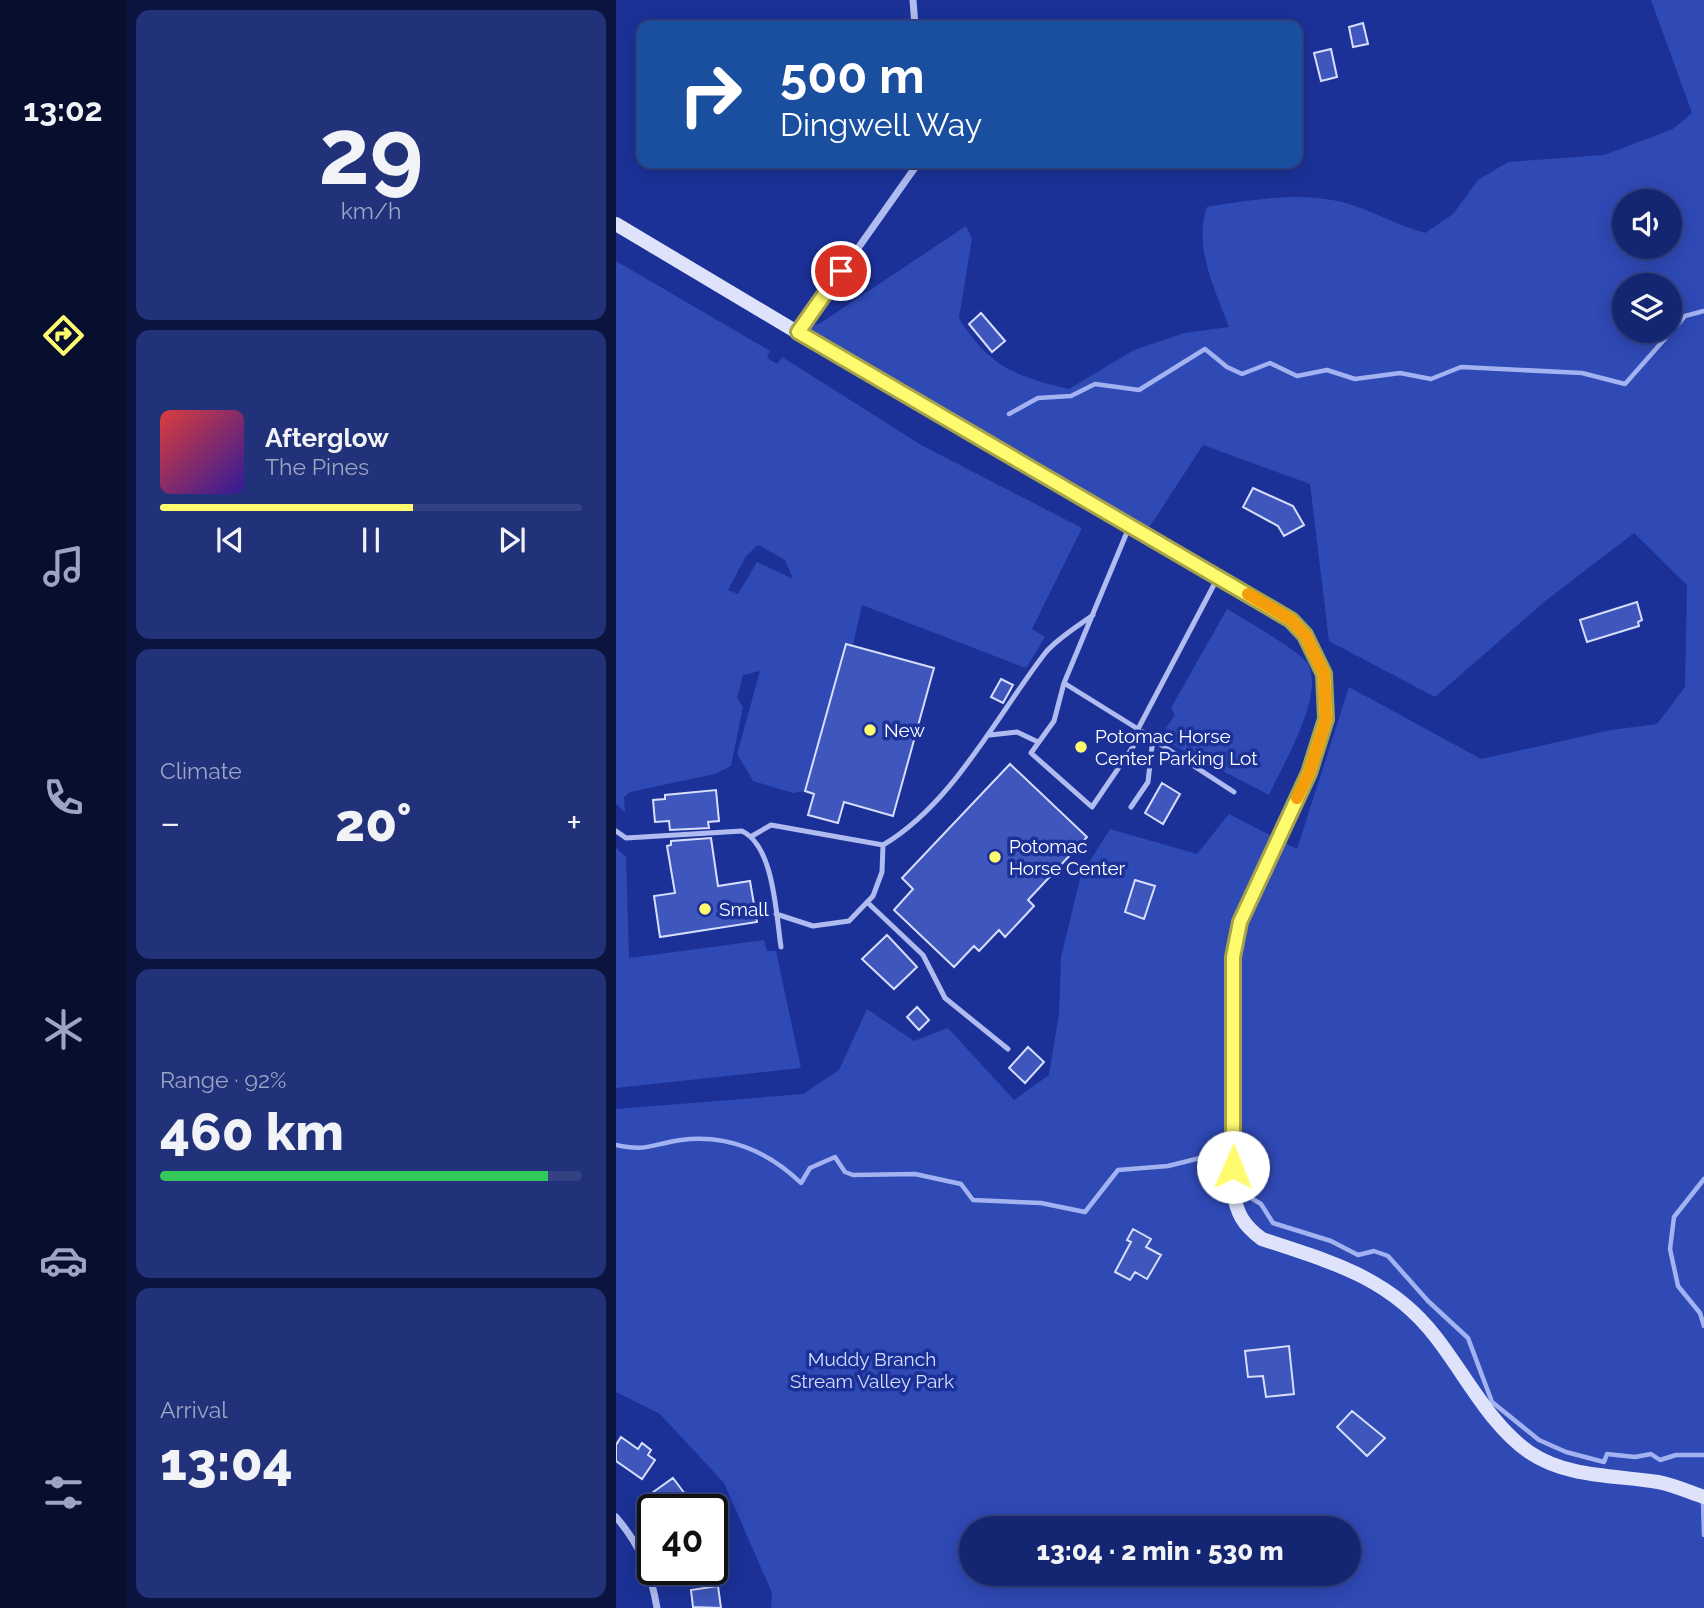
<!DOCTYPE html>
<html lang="en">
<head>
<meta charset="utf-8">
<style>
	:root { --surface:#142572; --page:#21317a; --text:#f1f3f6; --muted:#9da5c4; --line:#334284; --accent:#fffb6f }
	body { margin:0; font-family:Raleway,sans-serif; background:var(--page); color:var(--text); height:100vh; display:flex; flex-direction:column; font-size:26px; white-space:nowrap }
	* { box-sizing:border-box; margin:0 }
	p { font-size:23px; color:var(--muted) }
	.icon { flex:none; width:38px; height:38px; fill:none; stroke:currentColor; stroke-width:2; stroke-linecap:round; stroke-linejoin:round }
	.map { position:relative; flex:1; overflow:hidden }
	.details { display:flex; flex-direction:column; gap:10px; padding:10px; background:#0b143f; width:490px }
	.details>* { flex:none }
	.top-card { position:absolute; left:21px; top:21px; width:665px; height:147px; border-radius:14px; box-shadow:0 4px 18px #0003,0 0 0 2px var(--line); background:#1a4fa0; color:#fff; overflow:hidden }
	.controls { position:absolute; left:996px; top:189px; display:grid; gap:14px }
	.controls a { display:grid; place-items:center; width:70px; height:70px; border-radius:50%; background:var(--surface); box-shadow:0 4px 18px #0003,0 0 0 2px var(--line); font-size:35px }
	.speed { position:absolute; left:21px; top:1494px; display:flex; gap:14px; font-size:35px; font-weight:700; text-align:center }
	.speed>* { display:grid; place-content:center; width:91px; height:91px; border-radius:50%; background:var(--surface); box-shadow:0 4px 18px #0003,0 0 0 2px var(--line); line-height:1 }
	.speed .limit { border:4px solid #111; border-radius:10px; background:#fff; color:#111 }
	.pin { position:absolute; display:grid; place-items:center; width:60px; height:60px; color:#fff; margin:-30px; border:4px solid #fff; border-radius:50%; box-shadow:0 2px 7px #0007 }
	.me { position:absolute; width:77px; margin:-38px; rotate:1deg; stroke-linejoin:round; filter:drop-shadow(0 0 5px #0008) }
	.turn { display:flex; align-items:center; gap:24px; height:147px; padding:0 28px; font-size:32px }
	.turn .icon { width:91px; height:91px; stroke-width:2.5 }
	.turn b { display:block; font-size:49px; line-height:60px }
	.big { font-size:52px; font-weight:800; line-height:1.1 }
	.details .card { flex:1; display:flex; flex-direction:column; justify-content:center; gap:10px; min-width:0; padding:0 24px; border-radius:14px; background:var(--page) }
	.details .dial { align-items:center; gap:0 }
	.dial b { font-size:91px; line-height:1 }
	.song { display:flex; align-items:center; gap:21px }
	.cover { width:84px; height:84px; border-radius:10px; background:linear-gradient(135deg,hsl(0 70% 55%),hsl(250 70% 35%)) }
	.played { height:7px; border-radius:4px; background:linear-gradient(90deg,var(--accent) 60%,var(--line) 60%) }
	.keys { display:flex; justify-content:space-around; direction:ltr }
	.heat { display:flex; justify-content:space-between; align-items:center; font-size:38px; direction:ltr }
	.charge { height:10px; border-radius:5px; background:linear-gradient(90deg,#34c759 92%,var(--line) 0) }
	.trip { position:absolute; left:343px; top:1516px; width:402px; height:70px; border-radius:35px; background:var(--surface); box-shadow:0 4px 18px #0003,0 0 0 2px var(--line); font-weight:800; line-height:70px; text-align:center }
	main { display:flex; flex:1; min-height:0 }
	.tab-bar { display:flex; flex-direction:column; width:126px; justify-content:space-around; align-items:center; background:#080f2e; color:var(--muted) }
	.tab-bar .icon { width:49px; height:49px }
	.tab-bar .selected { color:var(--accent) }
	.tab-bar b { font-size:32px; color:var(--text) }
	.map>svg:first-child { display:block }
</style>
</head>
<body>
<main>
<nav class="tab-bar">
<b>13:02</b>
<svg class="icon selected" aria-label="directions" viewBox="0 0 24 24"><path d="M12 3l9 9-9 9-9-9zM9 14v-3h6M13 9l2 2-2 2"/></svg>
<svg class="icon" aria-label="music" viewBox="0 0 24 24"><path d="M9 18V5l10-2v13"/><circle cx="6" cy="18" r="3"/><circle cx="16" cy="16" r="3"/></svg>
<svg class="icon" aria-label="phone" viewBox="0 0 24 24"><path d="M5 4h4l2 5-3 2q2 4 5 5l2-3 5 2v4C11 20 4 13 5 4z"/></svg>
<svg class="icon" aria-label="climate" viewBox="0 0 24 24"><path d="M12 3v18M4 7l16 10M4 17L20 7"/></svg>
<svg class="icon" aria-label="car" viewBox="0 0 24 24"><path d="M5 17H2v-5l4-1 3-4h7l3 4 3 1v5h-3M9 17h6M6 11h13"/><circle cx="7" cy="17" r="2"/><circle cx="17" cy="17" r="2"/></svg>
<svg class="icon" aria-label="filters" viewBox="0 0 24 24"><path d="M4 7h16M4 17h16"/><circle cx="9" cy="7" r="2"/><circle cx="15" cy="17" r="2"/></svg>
</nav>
<section class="details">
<div class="card dial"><b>29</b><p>km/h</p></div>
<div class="card">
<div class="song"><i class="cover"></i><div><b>Afterglow</b><p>The Pines</p></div></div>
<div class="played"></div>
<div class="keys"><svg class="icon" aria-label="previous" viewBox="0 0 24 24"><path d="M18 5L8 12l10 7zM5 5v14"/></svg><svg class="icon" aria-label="pause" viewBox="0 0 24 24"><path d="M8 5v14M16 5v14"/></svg><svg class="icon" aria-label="next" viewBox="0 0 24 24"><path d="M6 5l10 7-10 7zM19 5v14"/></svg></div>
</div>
<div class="card"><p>Climate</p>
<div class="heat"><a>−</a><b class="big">20°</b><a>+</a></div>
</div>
<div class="card"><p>Range · 92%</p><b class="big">460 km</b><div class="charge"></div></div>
<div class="card"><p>Arrival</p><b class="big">13:04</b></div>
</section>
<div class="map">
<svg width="1088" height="1608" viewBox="0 0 1088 1608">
	<rect width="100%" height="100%" fill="#1b3198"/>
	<path fill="#2f49b5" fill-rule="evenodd" d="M 1035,0 L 1088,0 L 1088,1608 L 155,1608 L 156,1593 L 108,1483 L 44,1414 L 0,1392 L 0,1109 L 187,1094 L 223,1070 L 251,1009 L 298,1041 L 332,1028 L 398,1100 L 433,1075 L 443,1014 L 445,957 L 465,875 L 494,829 L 581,854 L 613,814 L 681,849 L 733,687 L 865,759 L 995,730 L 1041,724 L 1069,687 L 1071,585 L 1018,533 L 928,602 L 819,697 L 713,641 L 694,484 L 587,445 L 529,534 L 176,329 L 203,324 L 350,226 L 356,238 L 343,318 C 373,367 399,376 453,389 L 518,350 L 568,333 L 613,327 C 599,289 577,247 591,207 C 636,200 676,192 722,201 C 750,207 780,225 809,233 L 837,214 L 862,180 L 892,162 L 988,155 L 1057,129 L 1076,113 ZM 1008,201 L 1054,201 L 1054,247 L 1008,247 ZM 1008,285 L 1054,285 L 1054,331 L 1008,331 ZM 355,1528 L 733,1528 L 733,1573 L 355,1573 Z
		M 0,261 L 154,351 L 151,358 L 161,364 L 166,357 L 307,446 L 466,528 L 416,629 L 429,637 L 410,668 L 246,605 L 237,645 L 230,644 L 189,791 L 177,793 L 137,781 L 121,754 L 144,671 L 127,675 L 121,698 L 127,707 L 115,766 L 99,774 L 14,792 L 8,797 L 9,812 L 0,804 ZM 142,545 L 169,560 L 177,579 L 141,562 L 122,594 L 112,590 L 130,556 Z
		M 611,609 C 626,618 685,652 692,664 C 709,696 667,764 653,795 L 557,745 L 550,728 L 559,715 L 555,708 Z
		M 0,848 L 10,857 L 13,958 L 148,940 L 151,951 L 160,951 L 185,1068 L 0,1088 Z"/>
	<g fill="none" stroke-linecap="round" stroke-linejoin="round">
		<path stroke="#a3b3f2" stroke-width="4.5" d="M 393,414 L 422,398 L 455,396 L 479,384 L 523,390 L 589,349 L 611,367 L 626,374 L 654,363 L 681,376 L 711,370 L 739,379 L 784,373 L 815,379 L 845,367 L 966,373 L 1009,384 L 1069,316 L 1088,311
			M 0,1145 C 31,1152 36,1144 65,1140 C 111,1134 152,1151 185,1183 L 194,1168 L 219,1157 L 229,1172 L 237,1175 L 299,1174 L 345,1184 L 357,1200 L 425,1203 L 469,1212 L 502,1170 L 552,1166 L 588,1157
			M 1088,1179 L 1058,1217 L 1054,1249 L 1062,1286 L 1084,1313 L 1088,1326
			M 627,1193 L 645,1204 L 657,1223 L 715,1241 L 742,1255 L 758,1251 L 772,1256 L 812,1301 L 852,1338 L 876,1402 L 923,1440 L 950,1452 L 988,1462 L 991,1454 L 1019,1457 L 1035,1454 L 1044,1460 L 1060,1455 L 1088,1455
			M 1087,1501 L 1088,1535"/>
	</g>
	<path fill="#3f57bd" stroke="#d7defb" stroke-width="2" d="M 747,23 L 752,44 L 737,47 L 733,27 Z
		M 715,49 L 721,77 L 705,81 L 698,53 Z
		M 365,313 L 389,341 L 376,352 L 353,324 Z
		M 637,488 L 677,506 L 688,525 L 668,536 L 662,526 L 627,507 Z
		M 1021,602 L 1026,620 L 1022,622 L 1023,626 L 971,642 L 964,620 Z
		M 230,644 L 318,668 L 277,816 L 228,802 L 222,823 L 192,815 L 198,794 L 189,791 Z
		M 385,679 L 397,685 L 387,703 L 375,697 Z
		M 394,764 L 471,837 L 412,900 L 418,906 L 389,937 L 383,930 L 363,951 L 358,946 L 338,967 L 278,910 L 297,889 L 286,878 Z
		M 546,783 L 564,794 L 547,824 L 529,813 Z
		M 100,790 L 103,821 L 92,822 L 93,828 L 54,830 L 53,821 L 39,822 L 37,800 L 49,799 L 49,795 Z
		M 95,838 L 102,886 L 134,881 L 141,922 L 44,937 L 38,896 L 59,893 L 51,846 L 55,845 L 55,841 Z
		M 519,880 L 539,886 L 528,919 L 509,912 Z
		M 271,935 L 301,967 L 278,989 L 246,959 Z
		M 301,1007 L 313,1020 L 303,1030 L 291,1017 Z
		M 412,1047 L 428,1062 L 409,1083 L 393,1068 Z
		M 517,1229 L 535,1239 L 530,1247 L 545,1255 L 531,1279 L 519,1272 L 514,1280 L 499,1272 L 515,1242 L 511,1240 Z
		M 673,1346 L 678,1394 L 650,1397 L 647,1376 L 632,1377 L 629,1351 Z
		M 736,1411 L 769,1438 L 751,1456 L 721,1427 Z
		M 5,1437 L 22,1449 L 26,1443 L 35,1450 L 32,1455 L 39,1460 L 26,1479 L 0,1461 L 0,1445 Z
		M 57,1478 L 81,1510 L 49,1510 L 36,1493 Z
		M 102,1586 L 105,1608 L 77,1607 L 75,1590 Z"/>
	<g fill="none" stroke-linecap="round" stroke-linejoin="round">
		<path stroke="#b0bcf0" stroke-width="5" d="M 514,525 L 448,683 L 522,729 L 601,579
			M 448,683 L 438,721 L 415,753 L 476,807 L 527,732
			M 524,731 L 618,792
			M 374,735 L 401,732 L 422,742
			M 515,807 L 532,782 L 537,738
			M 0,831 L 10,838 L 126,831 C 158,846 160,914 165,947
			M 136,836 L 155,825 L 267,845 C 337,804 381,715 430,652 C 442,638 462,626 477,615
			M 251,902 L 307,955 L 329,998 L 392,1049
			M 160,914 L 197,926 L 233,921 L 257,896 L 266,872 L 267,845"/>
		<path stroke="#b0bcf0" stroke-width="7" d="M 297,0 L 299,26
			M 182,333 L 298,169 L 299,163
			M 0,1517 C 24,1545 35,1572 41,1608"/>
		<path stroke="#dee3fb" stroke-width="14" d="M 0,224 L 226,359 L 602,576 L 675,620 L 689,635 L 708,674 L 710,718 L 693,773 L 624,922 L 617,957 L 617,1191 C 621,1214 627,1225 646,1239 C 715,1262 773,1277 819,1336 C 849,1374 873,1424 913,1452 C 951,1478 1000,1475 1042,1482 C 1058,1485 1073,1492 1088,1497"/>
	</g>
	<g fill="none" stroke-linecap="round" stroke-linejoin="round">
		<g stroke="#a6a348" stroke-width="18">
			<path id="route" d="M 225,271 L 182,332 L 675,620 L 689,635 L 708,674 L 710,719 L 693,773 L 624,922 L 617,957 L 617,1167"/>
		</g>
		<use href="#route" stroke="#fffb6f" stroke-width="12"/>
		<path stroke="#f59e0b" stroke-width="12" d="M 632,594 L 675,620 L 689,635 L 708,674 L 710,719 L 693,773 L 681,798"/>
	</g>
	<g fill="#fffb6f" stroke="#1b3198" stroke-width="2.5">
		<circle cx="254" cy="730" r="7"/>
		<circle cx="465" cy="747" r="7"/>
		<circle cx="379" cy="857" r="7"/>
		<circle cx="89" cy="909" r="7"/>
	</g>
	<g text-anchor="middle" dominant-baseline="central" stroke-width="7" stroke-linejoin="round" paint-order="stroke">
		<g font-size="19" fill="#fff" stroke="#1b3198" text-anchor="start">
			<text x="268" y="730">New</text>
			<text x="479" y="736">Potomac Horse<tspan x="479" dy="22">Center Parking Lot</tspan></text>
			<text x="393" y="846">Potomac<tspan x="393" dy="22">Horse Center</tspan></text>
			<text x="103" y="909">Small</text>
		</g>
		<g font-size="19" fill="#d7defb" stroke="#1b3198">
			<text x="256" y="1359">Muddy Branch<tspan x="256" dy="22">Stream Valley Park</tspan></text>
		</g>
	</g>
</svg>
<div class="controls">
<a><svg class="icon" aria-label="sound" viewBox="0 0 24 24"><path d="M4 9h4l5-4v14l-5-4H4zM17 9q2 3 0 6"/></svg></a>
<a><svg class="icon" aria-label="layers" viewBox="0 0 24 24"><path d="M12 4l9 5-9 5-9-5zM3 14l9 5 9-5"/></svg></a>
</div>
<div class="speed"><div class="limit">40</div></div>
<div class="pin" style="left:225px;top:271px;background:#d93025"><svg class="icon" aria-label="arrive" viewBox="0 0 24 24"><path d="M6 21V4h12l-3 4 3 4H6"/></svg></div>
<svg class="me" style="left:617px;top:1167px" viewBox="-20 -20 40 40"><circle r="19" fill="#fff"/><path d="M0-13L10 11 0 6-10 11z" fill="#fffb6f"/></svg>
<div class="trip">13:04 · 2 min · 530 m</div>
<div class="top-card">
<div class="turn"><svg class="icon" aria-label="right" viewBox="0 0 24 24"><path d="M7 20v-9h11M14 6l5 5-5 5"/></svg><div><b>500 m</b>Dingwell Way</div></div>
</div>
</div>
</main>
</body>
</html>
